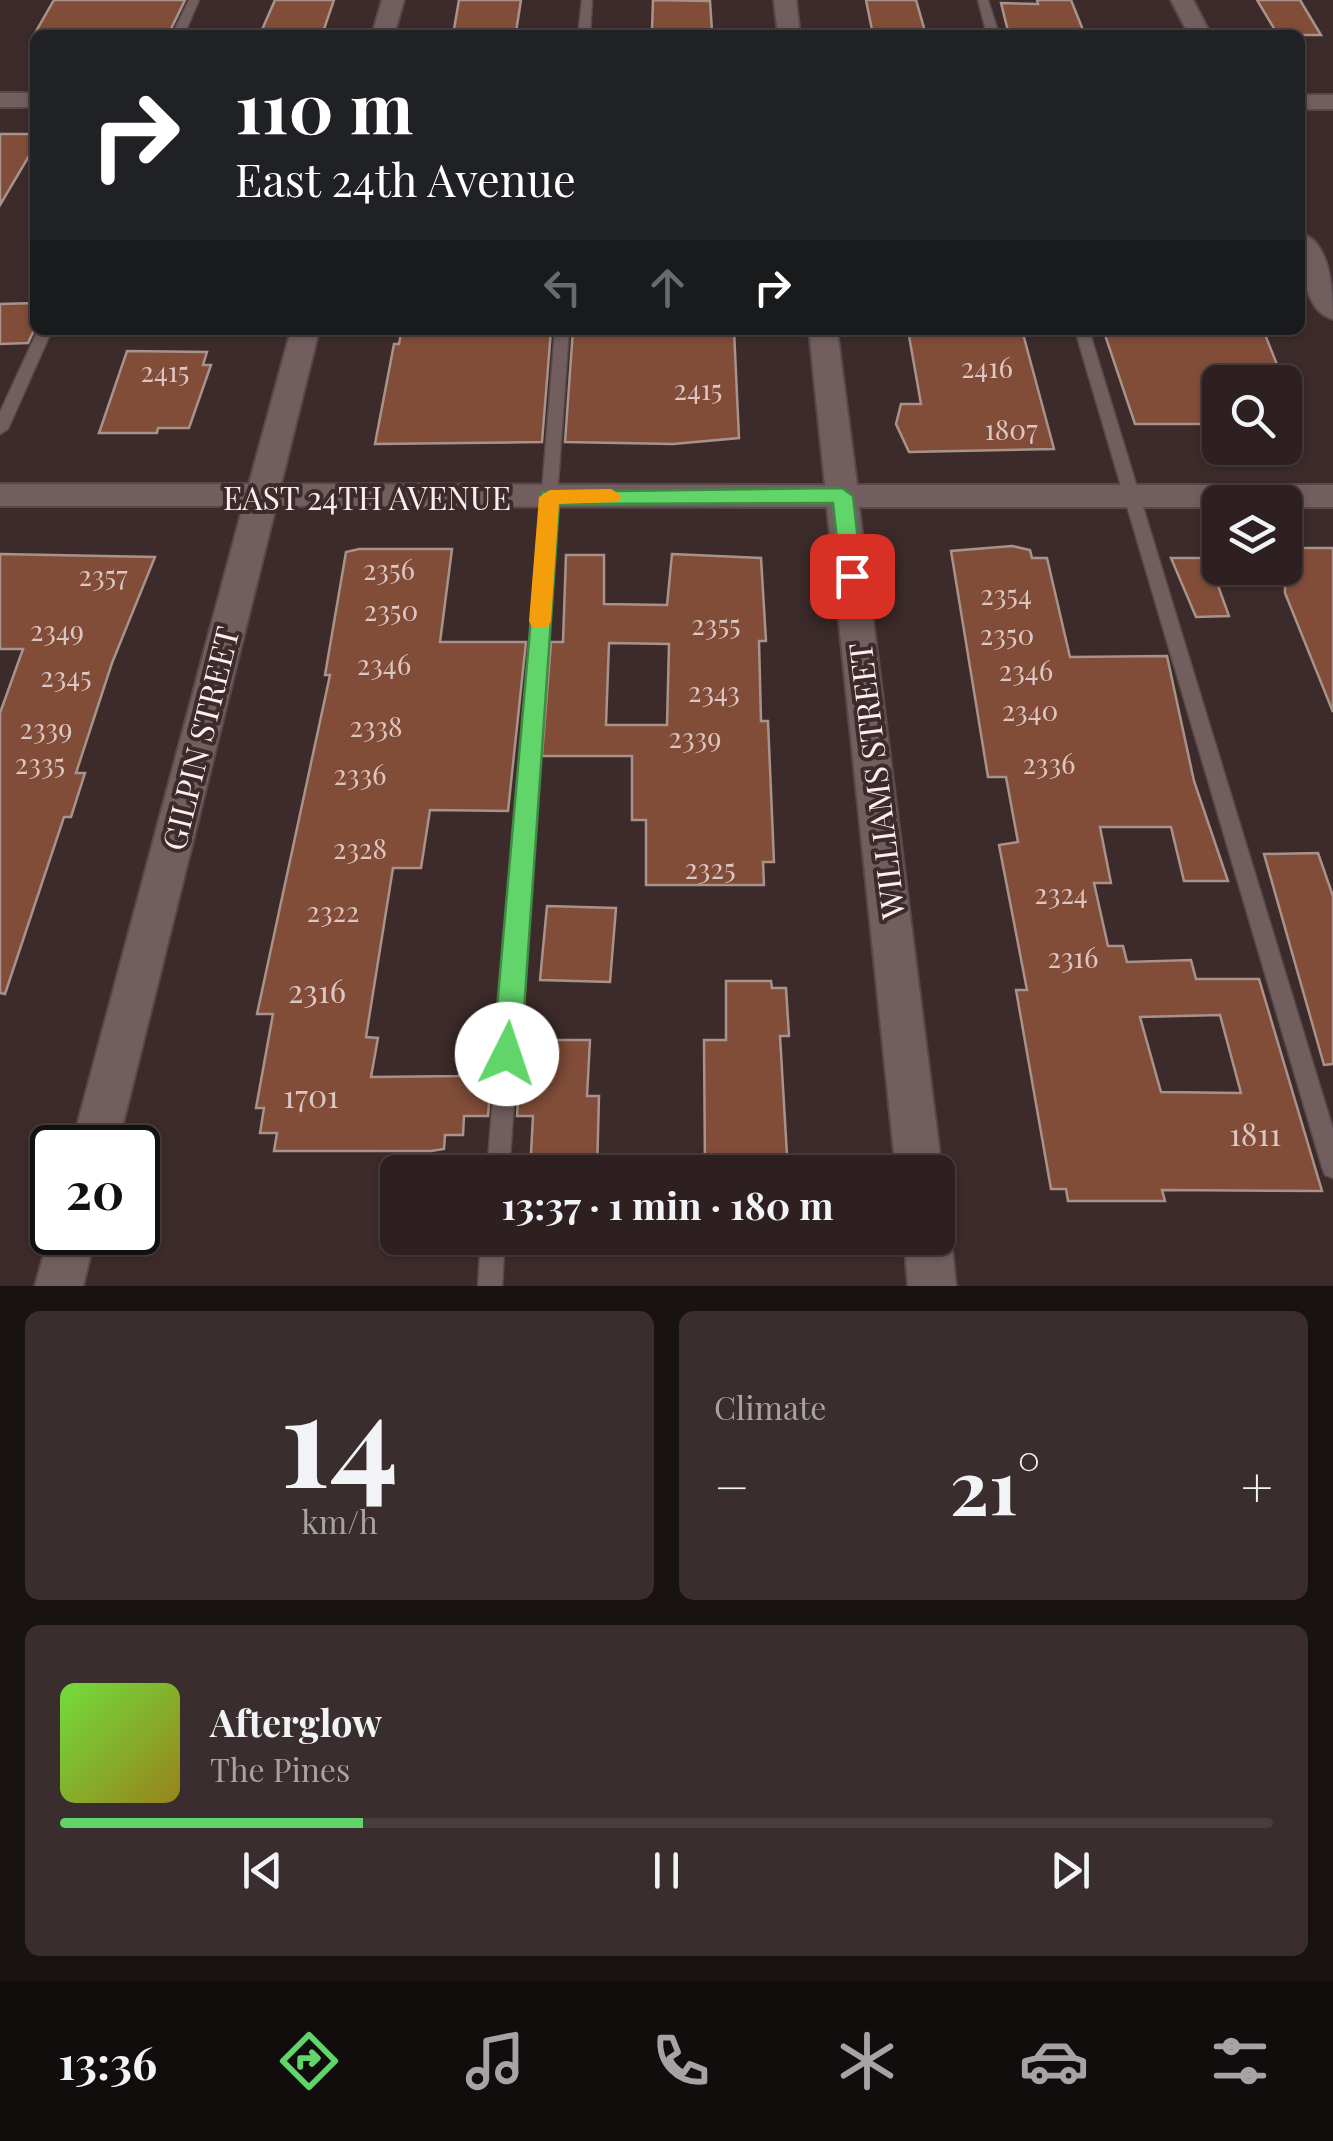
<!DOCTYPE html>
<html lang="en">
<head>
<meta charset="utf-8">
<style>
	:root { --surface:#2e2020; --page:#3a2d2d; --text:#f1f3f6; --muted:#a7a3a5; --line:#493e3e; --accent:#61d56a }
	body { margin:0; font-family:"Playfair Display",serif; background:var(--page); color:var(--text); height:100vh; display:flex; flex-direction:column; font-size:38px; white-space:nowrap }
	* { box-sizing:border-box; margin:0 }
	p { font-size:32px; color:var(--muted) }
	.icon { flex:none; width:55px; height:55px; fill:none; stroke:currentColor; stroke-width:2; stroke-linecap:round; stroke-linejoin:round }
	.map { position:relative; height:1286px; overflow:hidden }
	.drawer { display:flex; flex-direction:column; gap:25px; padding:25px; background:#191212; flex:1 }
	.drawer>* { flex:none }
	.top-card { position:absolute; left:30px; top:30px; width:1275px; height:305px; border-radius:15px; box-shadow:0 2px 8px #0004,0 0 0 2px var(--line); background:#202124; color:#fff; overflow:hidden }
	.fabs { position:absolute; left:1202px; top:365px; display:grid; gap:20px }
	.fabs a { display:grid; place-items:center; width:100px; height:100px; border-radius:15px; background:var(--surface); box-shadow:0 2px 8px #0004,0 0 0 2px var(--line); font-size:50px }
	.speed { position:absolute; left:30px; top:1125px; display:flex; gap:20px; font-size:50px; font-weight:700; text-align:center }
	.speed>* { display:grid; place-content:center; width:130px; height:130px; border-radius:50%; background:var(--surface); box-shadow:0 2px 8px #0004,0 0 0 2px var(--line); line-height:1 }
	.speed .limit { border:5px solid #111; border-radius:15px; background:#fff; color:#111 }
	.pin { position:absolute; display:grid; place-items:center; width:85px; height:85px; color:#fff; margin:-42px; border-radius:20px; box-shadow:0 5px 15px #0006 }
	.me { position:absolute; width:110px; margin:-55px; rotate:4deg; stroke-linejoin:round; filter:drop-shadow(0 0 8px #0008) }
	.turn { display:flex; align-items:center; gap:35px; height:210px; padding:0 40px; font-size:45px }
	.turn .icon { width:130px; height:130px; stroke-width:2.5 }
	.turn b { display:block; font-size:70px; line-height:85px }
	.lanes { display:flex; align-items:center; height:95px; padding:0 40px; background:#0003; justify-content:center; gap:50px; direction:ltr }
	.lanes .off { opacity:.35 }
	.big { font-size:75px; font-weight:700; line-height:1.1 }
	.drawer .card { flex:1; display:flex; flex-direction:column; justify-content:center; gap:15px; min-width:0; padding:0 35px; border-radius:15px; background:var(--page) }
	.drawer .dial { align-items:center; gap:0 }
	.dial b { font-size:130px; line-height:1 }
	.song { display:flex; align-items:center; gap:30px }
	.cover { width:120px; height:120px; border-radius:15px; background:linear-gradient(135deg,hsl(100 70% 55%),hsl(50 70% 35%)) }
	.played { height:10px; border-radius:5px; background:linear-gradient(90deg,var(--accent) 25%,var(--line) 25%) }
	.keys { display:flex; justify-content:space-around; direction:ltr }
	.heat { display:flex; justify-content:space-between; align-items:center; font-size:55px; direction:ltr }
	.drawer .tiles { flex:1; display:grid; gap:25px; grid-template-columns:1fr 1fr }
	.card:last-child { grid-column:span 2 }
	.trip { position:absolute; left:380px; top:1155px; width:575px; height:100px; border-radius:15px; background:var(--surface); box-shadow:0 2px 8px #0004,0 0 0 2px var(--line); font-weight:700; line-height:100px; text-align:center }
	.tabs { display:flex; height:160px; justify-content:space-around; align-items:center; background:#120d0d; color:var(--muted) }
	.tabs .icon { width:70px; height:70px }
	.tabs .active { color:var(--accent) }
	.tabs b { font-size:45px; color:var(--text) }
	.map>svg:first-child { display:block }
</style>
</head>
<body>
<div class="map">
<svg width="1333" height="1286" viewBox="0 0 1333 1286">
	<rect width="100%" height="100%" fill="#3d2b2b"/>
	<path fill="#814d39" stroke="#a7938b" stroke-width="2.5" fill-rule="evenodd" d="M 54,0 L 185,0 L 169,33 L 35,33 Z
		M 275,0 L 334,0 L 323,32 L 261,32 Z
		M 459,0 L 521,0 L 516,32 L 453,35 Z
		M 653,0 L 710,1 L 712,31 L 652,31 Z
		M 866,0 L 916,0 L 926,35 L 873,35 Z
		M 1037,0 L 1071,0 L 1085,35 L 1009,35 L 1001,3 L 1038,4 Z
		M 1257,0 L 1300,0 L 1321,35 L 1278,35 Z
		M 0,134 L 35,134 L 35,146 L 0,205 Z
		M 35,303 L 35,328 L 28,343 L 0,344 L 0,304 Z
		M 413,330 L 551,330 L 542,442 L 375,444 L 394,344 L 399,344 L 401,333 Z
		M 573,330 L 734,330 L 739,438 L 673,444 L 565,442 Z
		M 908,330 L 1022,330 L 1054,449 L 909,452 L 896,424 L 901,404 L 921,404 Z
		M 1104,332 L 1264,332 L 1284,382 L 1220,382 L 1220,424 L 1135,424 Z
		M 127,351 L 207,352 L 203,365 L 211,365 L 189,428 L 158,428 L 157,433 L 99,433 Z
		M 1012,546 L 1030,550 L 1032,558 L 1047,558 L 1070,657 L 1167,656 L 1194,781 L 1228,881 L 1184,881 L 1171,827 L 1100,827 L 1111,883 L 1094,883 L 1108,946 L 1123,946 L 1127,962 L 1191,960 L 1196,979 L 1259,979 L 1322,1191 L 1162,1190 L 1165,1201 L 1068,1201 L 1066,1189 L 1051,1189 L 1016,990 L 1027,990 L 999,845 L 1018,842 L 1006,777 L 988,777 L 951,551 ZM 1220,1015 L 1241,1093 L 1161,1092 L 1140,1017 Z
		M 1285,548 L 1333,548 L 1333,712 L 1285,593 Z
		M 359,549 L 452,549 L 440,642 L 526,642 L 508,811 L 430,810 L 421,868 L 393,868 L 366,1037 L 378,1038 L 371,1077 L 459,1076 L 460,1064 L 467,1064 L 469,1040 L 494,1040 L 488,1116 L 464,1116 L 463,1135 L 445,1135 L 444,1149 L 431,1151 L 274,1151 L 277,1133 L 260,1133 L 264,1108 L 256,1108 L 273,1014 L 257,1014 L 330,675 L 325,675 L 346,552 Z
		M 0,554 L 155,557 L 112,663 L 76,773 L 85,773 L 71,817 L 64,817 L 5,994 L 0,993 L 0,713 L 23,649 L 0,649 Z
		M 672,554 L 761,558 L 766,641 L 759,641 L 761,721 L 768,721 L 774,862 L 763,862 L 764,885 L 646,885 L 646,820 L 632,820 L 632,756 L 542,756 L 551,642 L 563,642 L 566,555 L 604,555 L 604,604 L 667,605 ZM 609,643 L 669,644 L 667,725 L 606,725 Z
		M 1171,558 L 1208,558 L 1229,616 L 1196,617 Z
		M 1318,853 L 1333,896 L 1333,1064 L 1324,1065 L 1264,854 Z
		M 547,906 L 616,908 L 610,982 L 540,980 Z
		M 726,981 L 771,981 L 772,988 L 786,988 L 789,1036 L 780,1036 L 788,1172 L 705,1172 L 704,1040 L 726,1040 Z
		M 522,1040 L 590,1040 L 587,1096 L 599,1096 L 597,1172 L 530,1172 L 533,1116 L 517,1116 Z"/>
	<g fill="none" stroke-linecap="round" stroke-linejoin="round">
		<g stroke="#574849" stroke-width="3">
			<path id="service" d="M 189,0 L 199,0 L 184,35 L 172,35 Z
				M 582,0 L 592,0 L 590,35 L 578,35 Z
				M 978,0 L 988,0 L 999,35 L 987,35 Z
				M 38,330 L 52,330 L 8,429 L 0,434 L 0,412 Z
				M 555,330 L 569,330 L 509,1172 L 487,1172 Z
				M 1075,330 L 1089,330 L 1333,1129 L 1333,1178 L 1325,1175 L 1322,1167 Z
				M 481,1238 L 505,1238 L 502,1286 L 478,1286 Z"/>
		</g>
		<g stroke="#574849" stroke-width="4">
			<path id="minor" d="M 382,0 L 404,0 L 394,35 L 372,35 Z
				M 774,0 L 796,0 L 800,35 L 778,35 Z
				M 1171,0 L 1193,0 L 1211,35 L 1189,35 Z
				M 0,93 L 35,93 L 35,107 L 0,107 Z
				M 1300,95 L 1333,95 L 1333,109 L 1300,109 Z
				M 1300,233 C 1331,241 1333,293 1333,319 C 1302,311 1300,259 1300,233 Z
				M 291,330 L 319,330 L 281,484 L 825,485 L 809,330 L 837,330 L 857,485 L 1333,485 L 1333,507 L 1285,507 L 1285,502 L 1220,502 L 1220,507 L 859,507 L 942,1172 L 938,1183 L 938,1172 L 896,1172 L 827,507 L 276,506 L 117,1148 L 71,1148 L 243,506 L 0,506 L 0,484 L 249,484 Z
				M 938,1219 L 944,1221 L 951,1238 L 956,1286 L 908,1286 L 904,1238 L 938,1238 Z
				M 52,1225 L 52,1232 L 96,1232 L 83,1286 L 35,1286 Z"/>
		</g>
		<use href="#service" fill="#725e5e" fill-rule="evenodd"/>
		<use href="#minor" fill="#725e5e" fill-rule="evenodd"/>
	</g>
	<path fill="#61d56a" stroke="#3f8a45" stroke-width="2.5" d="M 842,488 L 853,496 L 862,576 L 852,584 L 841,576 L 833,503 L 559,504 L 521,1054 L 517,1063 L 507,1067 L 497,1063 L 493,1054 L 542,492 Z"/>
	<path fill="#f59e0b" d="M 611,489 L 622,496 L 618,502 L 559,504 L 551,621 L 548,627 L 532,627 L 529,621 L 539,497 L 550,490 Z"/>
	<g text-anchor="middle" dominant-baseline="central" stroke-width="8" stroke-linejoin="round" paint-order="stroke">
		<g font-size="28" fill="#dcc6c2">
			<text x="987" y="366">2416</text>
			<text x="165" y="370">2415</text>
			<text x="698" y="388">2415</text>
			<text x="1011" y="428">1807</text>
			<text x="389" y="568">2356</text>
			<text x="103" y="574">2357</text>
			<text x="1006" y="593">2354</text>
			<text x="391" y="609">2350</text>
			<text x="716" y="623">2355</text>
			<text x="57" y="629">2349</text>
			<text x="1007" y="633">2350</text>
			<text x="384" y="663">2346</text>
			<text x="1026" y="669">2346</text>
			<text x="66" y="675">2345</text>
			<text x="714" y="690">2343</text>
			<text x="1030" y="709">2340</text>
			<text x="376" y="725">2338</text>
			<text x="46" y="727">2339</text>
			<text x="695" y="736">2339</text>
			<text x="40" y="762">2335</text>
			<text x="1049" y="762">2336</text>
			<text x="360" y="773">2336</text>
			<text x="360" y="847">2328</text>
			<text x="710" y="867">2325</text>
			<text x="1061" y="892">2324</text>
			<text x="333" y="910">2322</text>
			<text x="1073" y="956">2316</text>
		</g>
		<g font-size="32" fill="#fbeeef" stroke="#3d2b2b">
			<text x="367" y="496">EAST 24TH AVENUE</text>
			<text transform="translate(199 738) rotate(-76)">GILPIN STREET</text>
			<text transform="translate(875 781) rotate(-97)">WILLIAMS STREET</text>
		</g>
		<g font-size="32" fill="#dcc6c2">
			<text x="317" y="989">2316</text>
			<text x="311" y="1094">1701</text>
			<text x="1255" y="1132">1811</text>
		</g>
	</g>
</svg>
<div class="fabs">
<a><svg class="icon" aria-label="search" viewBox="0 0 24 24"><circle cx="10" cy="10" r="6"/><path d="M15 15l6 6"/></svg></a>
<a><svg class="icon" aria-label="layers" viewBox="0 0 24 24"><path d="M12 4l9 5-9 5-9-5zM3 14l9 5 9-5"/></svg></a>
</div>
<div class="speed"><div class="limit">20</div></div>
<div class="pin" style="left:852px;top:576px;background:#d93025"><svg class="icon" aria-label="arrive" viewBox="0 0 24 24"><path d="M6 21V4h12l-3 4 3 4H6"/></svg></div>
<svg class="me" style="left:507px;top:1054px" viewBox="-20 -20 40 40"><circle r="19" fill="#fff"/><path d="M0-13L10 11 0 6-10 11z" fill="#61d56a"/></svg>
<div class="trip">13:37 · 1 min · 180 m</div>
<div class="top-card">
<div class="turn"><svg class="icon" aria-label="right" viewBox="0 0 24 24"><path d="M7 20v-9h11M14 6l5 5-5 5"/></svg><div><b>110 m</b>East 24th Avenue</div></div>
<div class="lanes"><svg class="icon off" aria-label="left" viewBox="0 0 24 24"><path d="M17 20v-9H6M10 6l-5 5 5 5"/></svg><svg class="icon off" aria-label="ahead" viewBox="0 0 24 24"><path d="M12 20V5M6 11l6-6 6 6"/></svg><svg class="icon" aria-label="right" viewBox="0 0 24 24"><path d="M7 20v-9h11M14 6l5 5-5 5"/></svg></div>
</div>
</div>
<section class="drawer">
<div class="tiles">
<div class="card dial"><b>14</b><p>km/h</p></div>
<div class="card"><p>Climate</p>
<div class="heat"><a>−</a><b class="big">21°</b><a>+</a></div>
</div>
<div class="card">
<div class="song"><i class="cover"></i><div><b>Afterglow</b><p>The Pines</p></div></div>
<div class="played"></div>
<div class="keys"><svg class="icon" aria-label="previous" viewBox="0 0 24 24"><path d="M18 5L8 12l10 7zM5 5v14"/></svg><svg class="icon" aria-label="pause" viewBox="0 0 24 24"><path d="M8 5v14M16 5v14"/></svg><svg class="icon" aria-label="next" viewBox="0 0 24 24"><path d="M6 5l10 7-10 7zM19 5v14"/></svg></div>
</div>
</div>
</section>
<nav class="tabs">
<b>13:36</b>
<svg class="icon active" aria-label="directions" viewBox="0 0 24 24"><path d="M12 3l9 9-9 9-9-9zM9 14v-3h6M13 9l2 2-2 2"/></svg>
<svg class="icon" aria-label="music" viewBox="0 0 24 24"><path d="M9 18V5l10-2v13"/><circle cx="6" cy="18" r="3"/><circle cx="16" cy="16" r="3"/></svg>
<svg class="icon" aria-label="phone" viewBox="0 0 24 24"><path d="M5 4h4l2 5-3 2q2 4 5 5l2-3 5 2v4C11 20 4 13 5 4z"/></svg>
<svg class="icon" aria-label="climate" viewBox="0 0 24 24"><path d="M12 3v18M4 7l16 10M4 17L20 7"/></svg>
<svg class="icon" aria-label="car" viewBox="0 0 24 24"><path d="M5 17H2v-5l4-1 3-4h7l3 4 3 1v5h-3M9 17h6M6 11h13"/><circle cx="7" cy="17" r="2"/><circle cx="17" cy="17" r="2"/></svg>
<svg class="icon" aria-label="filters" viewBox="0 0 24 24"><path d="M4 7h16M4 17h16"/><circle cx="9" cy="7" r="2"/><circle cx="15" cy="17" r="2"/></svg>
</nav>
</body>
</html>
